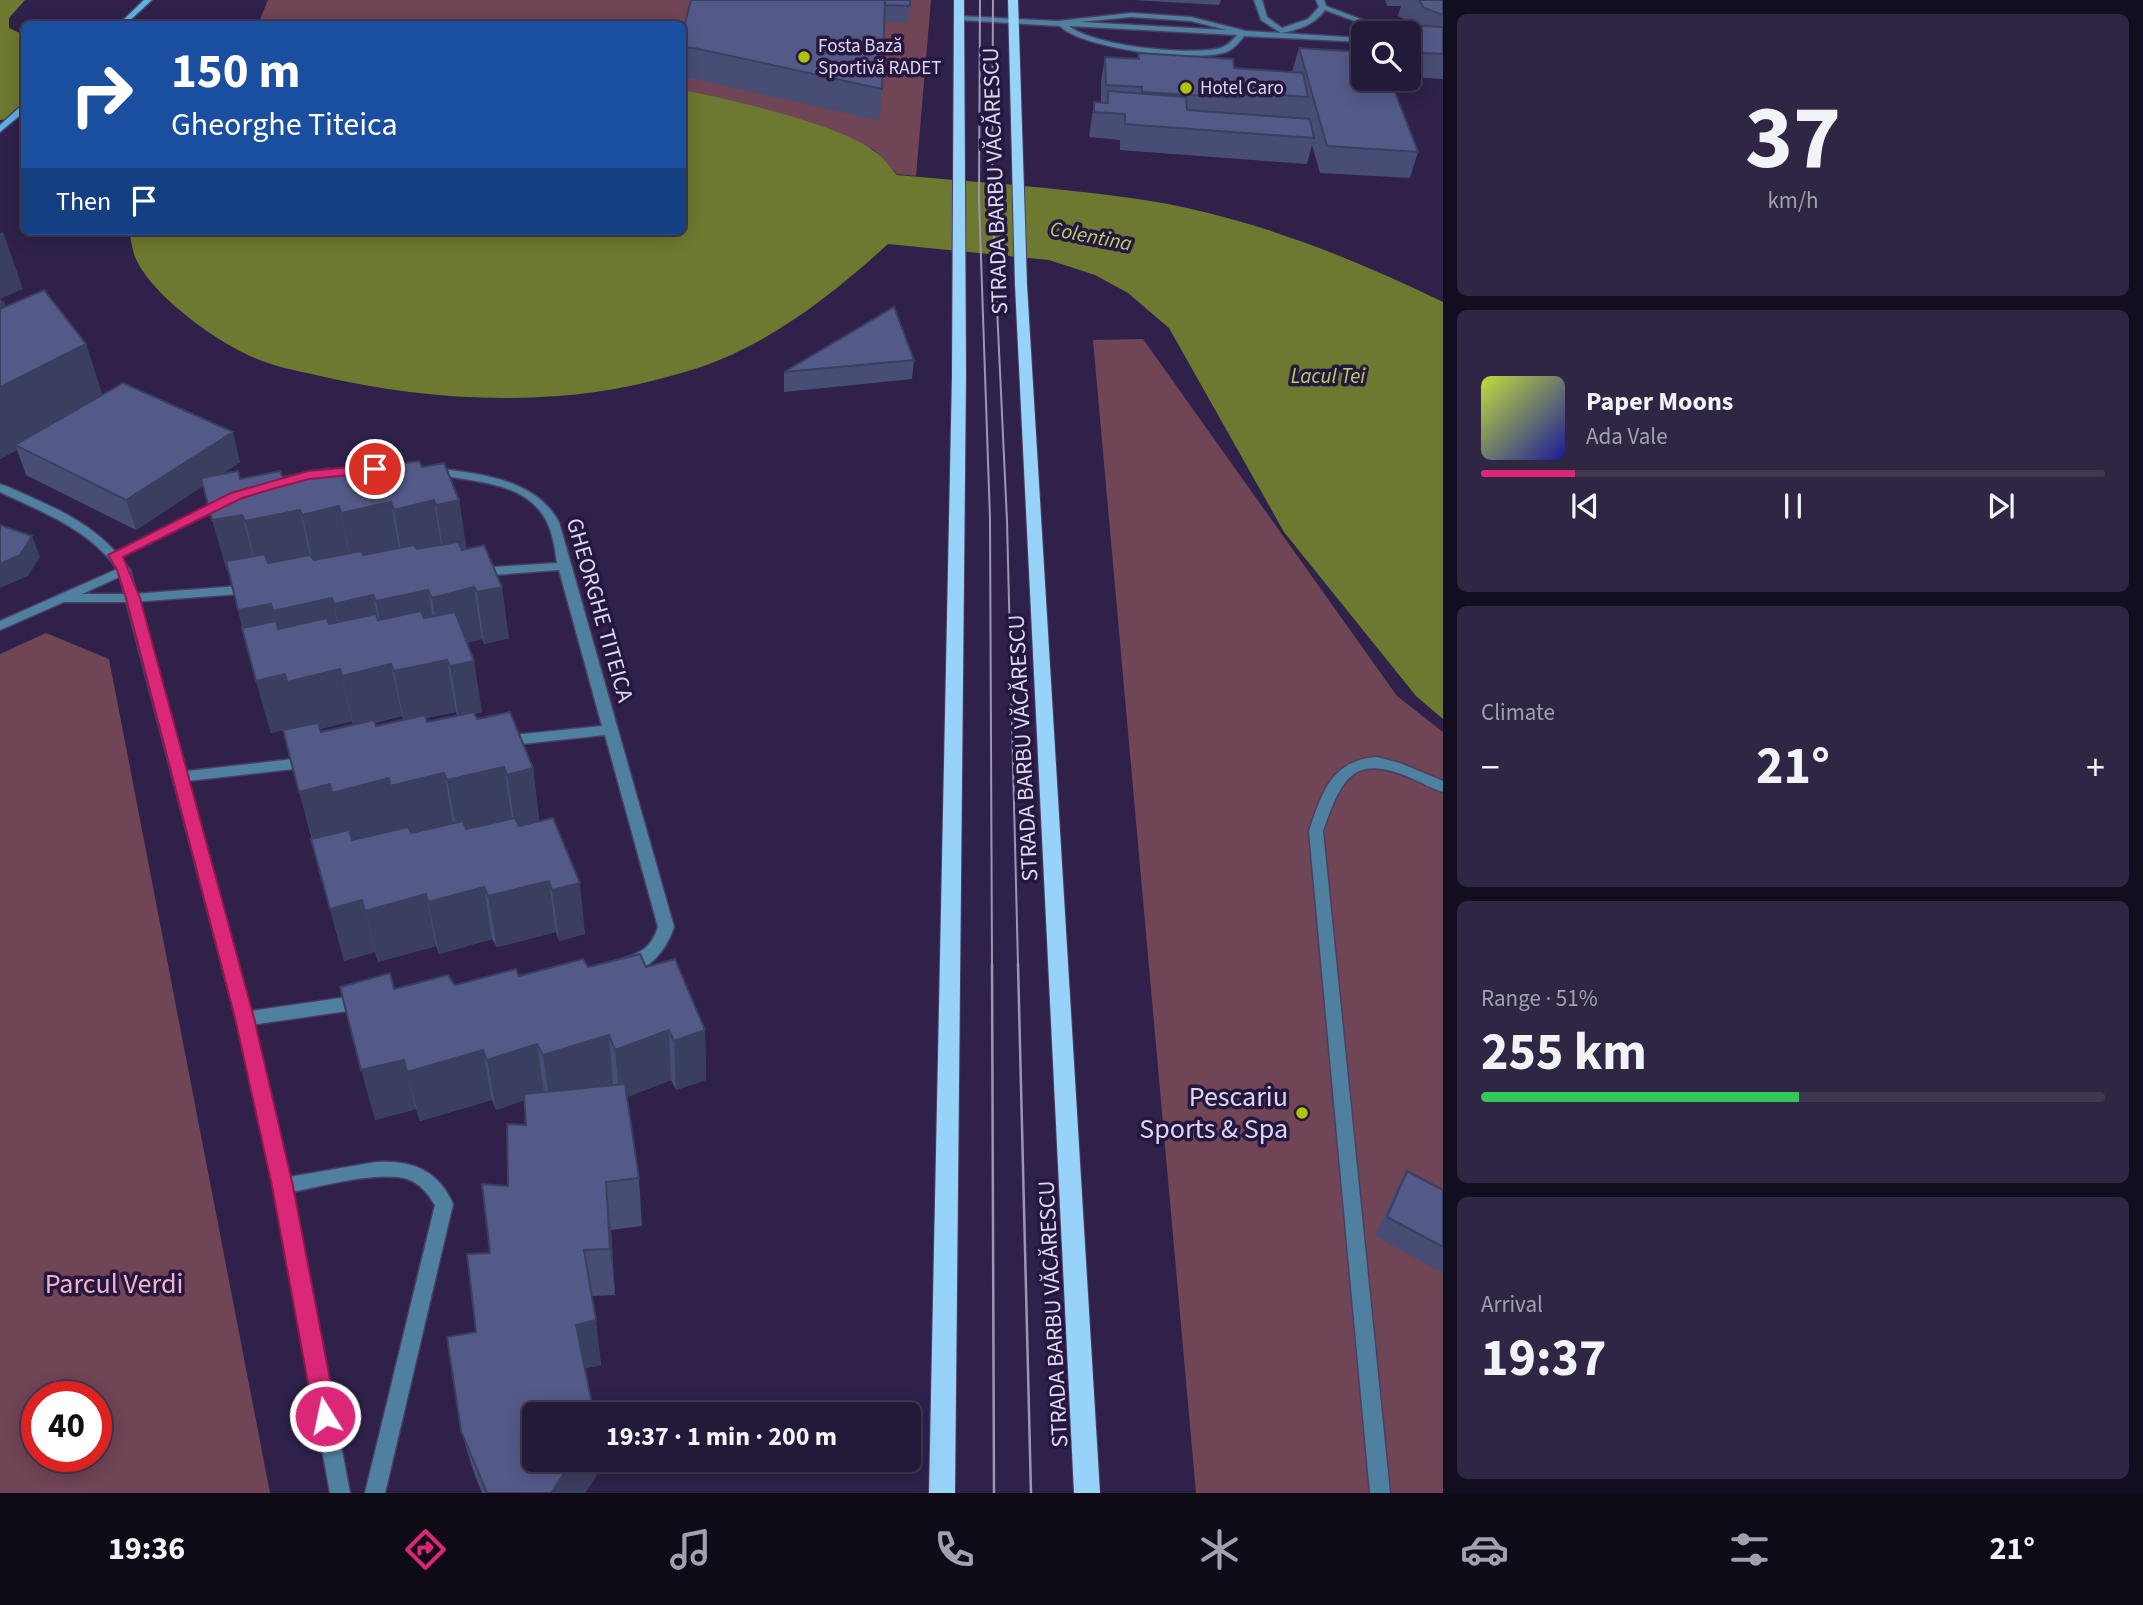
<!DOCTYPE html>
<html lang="en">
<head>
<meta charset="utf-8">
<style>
	:root { --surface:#231938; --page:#2f2643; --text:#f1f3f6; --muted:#a3a0ae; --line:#403853; --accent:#db2777 }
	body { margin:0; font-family:"Source Sans 3",sans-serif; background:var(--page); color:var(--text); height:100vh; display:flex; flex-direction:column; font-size:26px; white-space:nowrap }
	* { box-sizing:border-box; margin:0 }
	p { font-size:23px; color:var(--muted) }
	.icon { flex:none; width:38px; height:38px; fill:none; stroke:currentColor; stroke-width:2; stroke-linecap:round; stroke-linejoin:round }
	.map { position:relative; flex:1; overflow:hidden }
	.panel { display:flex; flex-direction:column; gap:14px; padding:14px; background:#130e1f; width:700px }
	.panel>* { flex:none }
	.banner { position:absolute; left:21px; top:21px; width:665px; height:214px; border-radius:10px; box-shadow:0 4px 18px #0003,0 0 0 2px var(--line); background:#1a4fa0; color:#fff; overflow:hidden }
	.fabs { position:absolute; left:1351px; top:21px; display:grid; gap:14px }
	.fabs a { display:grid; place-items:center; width:70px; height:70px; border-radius:10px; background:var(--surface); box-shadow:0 4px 18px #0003,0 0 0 2px var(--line); font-size:35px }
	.speed { position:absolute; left:21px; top:1381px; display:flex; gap:14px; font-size:35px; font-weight:700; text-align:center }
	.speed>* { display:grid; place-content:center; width:91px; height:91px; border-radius:50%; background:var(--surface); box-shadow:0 4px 18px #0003,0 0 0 2px var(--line); line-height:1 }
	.speed .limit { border:10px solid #d22; background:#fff; color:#111 }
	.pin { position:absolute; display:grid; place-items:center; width:60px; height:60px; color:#fff; margin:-30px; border:4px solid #fff; border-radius:50%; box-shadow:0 2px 7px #0007 }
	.me { position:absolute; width:77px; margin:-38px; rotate:350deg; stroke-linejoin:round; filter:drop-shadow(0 0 5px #0008) }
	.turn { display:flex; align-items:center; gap:24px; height:147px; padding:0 35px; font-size:32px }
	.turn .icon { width:91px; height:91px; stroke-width:2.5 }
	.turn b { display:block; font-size:49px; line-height:60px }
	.then { display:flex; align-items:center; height:66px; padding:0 35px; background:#0003; gap:14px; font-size:26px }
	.big { font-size:52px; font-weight:700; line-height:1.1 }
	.panel .tile { flex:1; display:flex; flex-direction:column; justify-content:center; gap:10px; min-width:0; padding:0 24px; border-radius:10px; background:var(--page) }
	.panel .dial { align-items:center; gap:0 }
	.dial b { font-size:91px; line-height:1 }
	.song { display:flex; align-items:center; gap:21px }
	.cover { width:84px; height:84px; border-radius:10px; background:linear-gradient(135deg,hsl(70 70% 55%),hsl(240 70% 35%)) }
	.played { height:7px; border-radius:4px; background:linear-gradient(90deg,var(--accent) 15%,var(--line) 15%) }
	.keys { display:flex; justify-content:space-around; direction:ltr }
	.heat { display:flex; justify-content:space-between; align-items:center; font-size:38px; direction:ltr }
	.charge { height:10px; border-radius:5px; background:linear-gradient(90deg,#34c759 51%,var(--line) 0) }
	.trip { position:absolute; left:522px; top:1402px; width:399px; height:70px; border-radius:10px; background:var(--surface); box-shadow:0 4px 18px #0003,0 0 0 2px var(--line); font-weight:700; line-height:70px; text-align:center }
	.tabs { display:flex; height:112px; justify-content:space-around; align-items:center; background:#0e0a16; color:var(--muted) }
	.tabs .icon { width:49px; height:49px }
	.tabs .on { color:var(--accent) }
	.tabs b { font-size:32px; color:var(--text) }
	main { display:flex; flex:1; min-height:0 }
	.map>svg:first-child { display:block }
</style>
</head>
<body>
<main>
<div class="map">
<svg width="1443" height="1493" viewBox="0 0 1443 1493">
	<rect width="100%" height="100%" fill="#2f214a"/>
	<path fill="#704555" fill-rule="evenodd" d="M 268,0 L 931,0 L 916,176 L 897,174 L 874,150 L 839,134 L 805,121 L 683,90 L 682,24 L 258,24 Z
		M 1143,339 L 1397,696 L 1443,732 L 1443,1493 L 1196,1493 L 1093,340 Z
		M 46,633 L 109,659 L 270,1493 L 0,1493 L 0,654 ZM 96,1396 L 96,1456 L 37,1456 L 37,1396 Z"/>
	<path fill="#6d7930" d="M 0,0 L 25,0 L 9,18 L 9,28 L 24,35 L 24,117 L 0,120 Z
		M 683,90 C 731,100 837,123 874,151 C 883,157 890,167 897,175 C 975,182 1054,187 1131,198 C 1240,213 1344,254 1443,302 L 1443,719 L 1416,696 L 1284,532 L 1169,328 L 1128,293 L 1095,275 L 1049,260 L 888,244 C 833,294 770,344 698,368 C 654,382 605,393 558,396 C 476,402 396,394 316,375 C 299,371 281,368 265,362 C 224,348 152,297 135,257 C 132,249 131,239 129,231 L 682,231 Z"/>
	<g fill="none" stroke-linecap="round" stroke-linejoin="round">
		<g stroke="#4b3e65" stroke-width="3">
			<path id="service" d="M 1254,0 L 1262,0 L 1267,17 L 1282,28 L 1308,19 L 1319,7 L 1316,0 L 1324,0 L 1326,6 L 1397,33 L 1387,33 L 1325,10 C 1314,25 1299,30 1281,33 L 1363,38 L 1363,42 L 1244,36 C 1240,42 1235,47 1229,51 C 1199,64 1082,49 1060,26 L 959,20 L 955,18 L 959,16 L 1058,21 L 1131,13 L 1191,17 L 1246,31 L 1281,33 L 1261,20 ZM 1131,17 L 1191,21 L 1227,30 L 1080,22 ZM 1069,26 L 1237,35 C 1232,41 1227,46 1220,48 C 1189,56 1093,46 1069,26 Z
				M 1377,757 L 1400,763 L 1443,781 L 1443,792 C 1432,789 1423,783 1413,779 C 1352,752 1342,779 1323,831 L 1390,1493 L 1370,1493 L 1309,831 C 1322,793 1331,760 1377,757 Z
				M 376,1162 C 412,1160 438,1170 453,1204 L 385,1493 L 365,1493 L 435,1205 C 428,1194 420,1183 407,1179 C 377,1170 315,1188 283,1194 L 277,1192 L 274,1186 L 277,1180 L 283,1178 Z"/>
		</g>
		<g stroke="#4b3e65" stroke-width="3">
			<path id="minor" d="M 432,468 C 477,473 535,478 559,522 L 674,927 C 667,948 648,977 621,969 L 619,964 L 621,959 C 641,953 651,948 658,927 L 605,735 L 504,746 L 497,741 L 504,736 L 602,726 L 559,570 L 478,576 L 472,572 L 478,568 L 557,563 C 555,549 553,533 546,520 C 524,479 467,482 428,473 L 426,471 Z
				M 224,498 L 230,502 L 228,505 L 119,558 L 111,558 L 109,555 Z
				M 124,566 L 130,570 L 128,573 L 82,594 L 133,594 L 252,585 L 258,589 L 252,593 L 133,602 L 64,602 L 0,630 L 0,621 Z
				M 310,757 L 317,762 L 310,767 L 179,782 L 172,777 L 179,772 Z
				M 361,995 L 367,997 L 369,1002 L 367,1007 L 361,1009 L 244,1026 L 238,1024 L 236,1019 L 238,1014 L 244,1012 Z"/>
		</g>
		<g stroke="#4b3e65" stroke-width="3">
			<path id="tertiary" d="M 0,484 C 12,488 24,494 35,499 C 74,516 106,535 130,570 L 252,1019 L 292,1186 L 350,1493 L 330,1493 L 274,1186 L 236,1019 L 118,570 C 89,529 44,513 0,492 Z"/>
		</g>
		<g stroke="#4b3e65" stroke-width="3">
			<path id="secondary" d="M 144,0 L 152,0 L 126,24 L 119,24 Z
				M 21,106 L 24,106 L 24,112 L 0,132 L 0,125 Z"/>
		</g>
		<g stroke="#4b3e65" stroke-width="2">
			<path id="primary" d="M 954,0 L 964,0 L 966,375 L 955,1493 L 929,1493 L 952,375 Z
				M 1008,0 L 1018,0 L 1027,285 L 1100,1493 L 1074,1493 L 1015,285 Z"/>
		</g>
		<use href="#service" fill="#4f809f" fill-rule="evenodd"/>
		<use href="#minor" fill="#4f809f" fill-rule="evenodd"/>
		<use href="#tertiary" fill="#4f809f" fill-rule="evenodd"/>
		<use href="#secondary" fill="#5fb0e2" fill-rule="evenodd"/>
		<use href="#primary" fill="#97d2f8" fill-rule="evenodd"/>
		<path stroke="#9e95b5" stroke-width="2" d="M 980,0 L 979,200 L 990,519 L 992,965
			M 993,0 L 992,200 L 1007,521 L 1018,965"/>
		<path stroke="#9e95b5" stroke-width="2.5" d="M 992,964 L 994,1493
			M 1018,964 L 1031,1493"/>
	</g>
	<path fill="#484d75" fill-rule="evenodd" d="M 910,0 L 908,23 L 884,22 L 880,121 L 695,79 L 682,79 L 682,35 Z
		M 1132,0 L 1221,0 L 1219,5 Z
		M 1385,0 L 1443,0 L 1443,79 L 1409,77 L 1409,33 L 1379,33 L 1382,24 L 1413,25 L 1411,22 L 1398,16 L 1401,6 L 1387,6 Z
		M 1299,48 L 1418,152 L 1410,178 L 1320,173 L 1312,145 L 1307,164 L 1120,150 L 1120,140 L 1089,137 L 1094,102 L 1101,103 L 1101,82 L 1105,57 L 1137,59 L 1138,53 L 1234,68 L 1292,72 Z
		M 0,299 L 6,307 L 86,344 L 102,395 L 240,462 L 222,474 L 238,471 L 240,479 L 283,477 L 381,467 L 422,467 L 459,500 L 466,549 L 509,638 L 484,644 L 482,639 L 467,643 L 482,712 L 475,714 L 477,719 L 533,768 L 539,820 L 524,824 L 585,934 L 559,941 L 556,932 L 497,947 L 492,939 L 439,954 L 436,946 L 378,962 L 375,952 L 344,961 L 283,730 L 299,727 L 298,726 L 271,733 L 256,681 L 228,571 L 227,571 L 203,486 L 136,530 L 26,475 L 17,450 L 0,459 ZM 456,712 L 457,715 L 427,722 L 426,718 ZM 402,716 L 403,720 L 376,726 L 375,723 ZM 352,721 L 353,725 L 321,732 L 320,729 Z
		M 914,360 L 912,379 L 784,392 L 784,372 Z
		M 588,967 L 646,967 L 705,1030 L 706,1080 L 676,1090 L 671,1080 L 627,1097 L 639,1178 L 642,1226 L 611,1230 L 615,1295 L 592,1296 L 601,1365 L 585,1368 L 534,1460 L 601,1460 L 602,1467 L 585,1493 L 482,1493 L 474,1473 L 461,1431 L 476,1332 L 490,1253 L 508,1186 L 526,1125 L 525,1100 L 496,1110 L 492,1100 L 420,1121 L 416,1109 L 375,1120 L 394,989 L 455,985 Z
		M 1407,1171 L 1443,1190 L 1443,1273 L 1375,1236 L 1395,1191 Z"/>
	<path fill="#3b3f5f" d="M 3,232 L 23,289 L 0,299 L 0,233 Z
		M 4,301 L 21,350 L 0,359 L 0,303 Z
		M 86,344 L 105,403 L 15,445 L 17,450 L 0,459 L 0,387 Z
		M 233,432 L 240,462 L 136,530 L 126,500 Z
		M 238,471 L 251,520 L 300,510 L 311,561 L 258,572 L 245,521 Z
		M 434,500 L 442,551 L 403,561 L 394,510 Z
		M 459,500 L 467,551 L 444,556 L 436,505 Z
		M 391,502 L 400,553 L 352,564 L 341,513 Z
		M 339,506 L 350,557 L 314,566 L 302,515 Z
		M 242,515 L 256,566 L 227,571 L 212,520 Z
		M 32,536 L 40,557 L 28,576 L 0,588 L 0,564 Z
		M 474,587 L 482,639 L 441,650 L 432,598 Z
		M 502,587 L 509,638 L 484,644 L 477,592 Z
		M 428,590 L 437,641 L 386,653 L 376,601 Z
		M 373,595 L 383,646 L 345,656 L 334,604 Z
		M 332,598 L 343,650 L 287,663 L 273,611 Z
		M 271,604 L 284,656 L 253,662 L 238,610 Z
		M 447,660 L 456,712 L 404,722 L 394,671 Z
		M 474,661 L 482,712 L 459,718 L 450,666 Z
		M 391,664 L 402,716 L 354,727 L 342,676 Z
		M 340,669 L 352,721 L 301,734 L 298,726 L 271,733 L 256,681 L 285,674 Z
		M 504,767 L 512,819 L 457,832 L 447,780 Z
		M 533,768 L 539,820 L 515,827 L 507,775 Z
		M 444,773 L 453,824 L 402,838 L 352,843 L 314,843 L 299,792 L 330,784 Z
		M 549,881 L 556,932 L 497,947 L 488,896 Z
		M 580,883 L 585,934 L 559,941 L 552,890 Z
		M 484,887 L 492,939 L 439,954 L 428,902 Z
		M 426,894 L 436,946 L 378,962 L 365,911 Z
		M 362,900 L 375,952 L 344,961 L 330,909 Z
		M 669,1030 L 671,1080 L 620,1100 L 615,1050 Z
		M 705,1030 L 706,1080 L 676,1090 L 674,1041 Z
		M 609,1035 L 613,1085 L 550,1105 L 543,1055 Z
		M 537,1044 L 544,1093 L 496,1110 L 487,1060 Z
		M 483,1050 L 492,1100 L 420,1121 L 407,1072 Z
		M 404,1060 L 416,1109 L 375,1120 L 361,1070 Z
		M 606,1182 L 611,1230 L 615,1295 L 610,1249 Z
		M 596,1320 L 601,1365 L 583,1369 L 576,1325 Z
		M 573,1460 L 601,1460 L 602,1467 L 585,1493 L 551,1493 Z"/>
	<path fill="#545a88" stroke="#3b3f5f" stroke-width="2" d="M 691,0 L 885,0 L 882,89 L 694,48 L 682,47 L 682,35 Z
		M 885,0 L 910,0 L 910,6 L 885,5 Z
		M 1419,0 L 1443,0 L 1443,15 L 1424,8 Z
		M 1382,24 L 1443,27 L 1443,54 L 1409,52 L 1409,33 L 1386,33 Z
		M 1299,48 L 1363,52 L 1363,79 L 1390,79 L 1418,152 L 1327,146 Z
		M 1138,53 L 1233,59 L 1234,68 L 1303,73 L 1308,97 L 1239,92 L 1240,98 L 1142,92 L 1142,87 L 1106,85 L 1105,57 L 1139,59 Z
		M 1108,91 L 1186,97 L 1187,110 L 1310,119 L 1314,138 L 1125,124 L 1125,114 L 1094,112 L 1094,102 L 1108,103 Z
		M 44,290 L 86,344 L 0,387 L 0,309 Z
		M 894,307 L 914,360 L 784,372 Z
		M 123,383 L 233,432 L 126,500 L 15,445 Z
		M 419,461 L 422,467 L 444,463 L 459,500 L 436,505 L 434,500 L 394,510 L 391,502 L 341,513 L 339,506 L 302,515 L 300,510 L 245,521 L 242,515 L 212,520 L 201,478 L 238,471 L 240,479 L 280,471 L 283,477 L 329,468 L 330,472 L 377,463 L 381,467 Z
		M 0,525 L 32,536 L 20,555 L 0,564 Z
		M 458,542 L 462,550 L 484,545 L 502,587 L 477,592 L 474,587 L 432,598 L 428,590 L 376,601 L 373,595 L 334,604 L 332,598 L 273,611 L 271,604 L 238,610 L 226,561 L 265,554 L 268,563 L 310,555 L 314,560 L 362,551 L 363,555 L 414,545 L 417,549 Z
		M 421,611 L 424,618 L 455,612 L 474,661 L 450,666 L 447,660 L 394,671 L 391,664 L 342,676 L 340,669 L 287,682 L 285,674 L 256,681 L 242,628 L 276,621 L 278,629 L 327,618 L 329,624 L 376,614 L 378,620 Z
		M 474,712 L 477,719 L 510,712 L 533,768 L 507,775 L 504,767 L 447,780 L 444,773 L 390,786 L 389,778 L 332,793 L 330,784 L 299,792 L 283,730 L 318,723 L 321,732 L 374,720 L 376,726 L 425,715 L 427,722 Z
		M 515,818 L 519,826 L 553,818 L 580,883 L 552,890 L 549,881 L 488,896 L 484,887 L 428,902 L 426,894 L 365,911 L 362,900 L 330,909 L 311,839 L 349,830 L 352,840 L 408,827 L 411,833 L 463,821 L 466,829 Z
		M 640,954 L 646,967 L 675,959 L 705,1030 L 674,1041 L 669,1030 L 615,1050 L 609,1035 L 543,1055 L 537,1044 L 487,1060 L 483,1050 L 407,1072 L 404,1060 L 361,1070 L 340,987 L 390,973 L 394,989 L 448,975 L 455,985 L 516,969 L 519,976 L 583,959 L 588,967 Z
		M 625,1084 L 639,1178 L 606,1182 L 610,1249 L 584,1250 L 596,1320 L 576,1325 L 594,1414 L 534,1414 L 534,1460 L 573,1460 L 551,1493 L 487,1493 L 461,1431 L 447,1337 L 476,1332 L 467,1254 L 490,1253 L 482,1184 L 508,1186 L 507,1124 L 526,1125 L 524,1094 Z
		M 1407,1171 L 1443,1190 L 1443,1247 L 1387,1217 Z"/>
	<path fill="#db2777" stroke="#8e194d" stroke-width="2" d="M 375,465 L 380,466 L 380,472 L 309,479 L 265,491 L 240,499 L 123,557 L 140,598 L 254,1018 L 293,1186 L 337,1416 L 333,1424 L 325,1428 L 317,1424 L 314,1416 L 272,1186 L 235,1018 L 126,598 L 117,570 L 108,555 L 231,493 L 308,471 Z"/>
	<g fill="#afc503" stroke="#26173f" stroke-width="2.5">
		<circle cx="804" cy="57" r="7"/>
		<circle cx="1186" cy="88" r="7"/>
		<circle cx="1302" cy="1113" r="7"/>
	</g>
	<g text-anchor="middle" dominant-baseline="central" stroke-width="7" stroke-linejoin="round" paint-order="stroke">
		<g font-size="19" fill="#ded7f2" stroke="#26173f" text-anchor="start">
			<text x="818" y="46">Fosta Bază<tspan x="818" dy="22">Sportivă RADET</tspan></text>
			<text x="1200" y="88">Hotel Caro</text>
		</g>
		<g font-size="21" font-style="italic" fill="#bdce68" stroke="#26173f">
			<text transform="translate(1091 236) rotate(11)">Colentina</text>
			<text x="1328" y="376">Lacul Tei</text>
		</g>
		<g font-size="23" fill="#ded7f2" stroke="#26173f">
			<text transform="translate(995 181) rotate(-92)">STRADA BARBU VĂCĂRESCU</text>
			<text transform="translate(600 610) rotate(74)">GHEORGHE TITEICA</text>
			<text transform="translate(1023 748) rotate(-93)">STRADA BARBU VĂCĂRESCU</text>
			<text transform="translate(1053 1314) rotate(-93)">STRADA BARBU VĂCĂRESCU</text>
		</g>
		<g font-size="28" fill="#ded7f2" stroke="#26173f" text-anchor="end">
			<text x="1288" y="1097">Pescariu<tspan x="1288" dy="32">Sports &amp; Spa</tspan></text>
		</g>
		<g font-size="28" fill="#f3b4c9" stroke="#26173f">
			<text x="114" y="1284">Parcul Verdi</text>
		</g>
	</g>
</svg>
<div class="fabs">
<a><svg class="icon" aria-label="search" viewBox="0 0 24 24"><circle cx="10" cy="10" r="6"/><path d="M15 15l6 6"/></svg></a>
</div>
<div class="speed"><div class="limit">40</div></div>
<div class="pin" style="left:375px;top:469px;background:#d93025"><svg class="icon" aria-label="arrive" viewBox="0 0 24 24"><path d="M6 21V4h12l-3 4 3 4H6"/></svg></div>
<svg class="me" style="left:325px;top:1416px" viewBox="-20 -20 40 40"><circle r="17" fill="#db2777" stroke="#fff" stroke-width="3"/><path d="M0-11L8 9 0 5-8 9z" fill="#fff"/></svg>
<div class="trip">19:37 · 1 min · 200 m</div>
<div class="banner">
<div class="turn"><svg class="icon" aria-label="right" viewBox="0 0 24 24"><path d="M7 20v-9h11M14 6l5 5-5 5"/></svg><div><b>150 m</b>Gheorghe Titeica</div></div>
<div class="then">Then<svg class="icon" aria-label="arrive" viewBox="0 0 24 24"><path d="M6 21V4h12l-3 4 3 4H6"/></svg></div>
</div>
</div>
<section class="panel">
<div class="tile dial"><b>37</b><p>km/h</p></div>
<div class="tile">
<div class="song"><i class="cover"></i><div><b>Paper Moons</b><p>Ada Vale</p></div></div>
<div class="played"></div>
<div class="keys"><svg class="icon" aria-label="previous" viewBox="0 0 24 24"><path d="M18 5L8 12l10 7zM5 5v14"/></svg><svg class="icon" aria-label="pause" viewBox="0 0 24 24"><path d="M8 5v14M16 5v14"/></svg><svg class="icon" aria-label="next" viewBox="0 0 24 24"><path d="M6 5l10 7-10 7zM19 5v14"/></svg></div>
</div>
<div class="tile"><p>Climate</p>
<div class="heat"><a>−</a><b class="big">21°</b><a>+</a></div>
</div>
<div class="tile"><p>Range · 51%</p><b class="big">255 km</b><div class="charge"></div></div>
<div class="tile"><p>Arrival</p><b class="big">19:37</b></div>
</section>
</main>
<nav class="tabs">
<b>19:36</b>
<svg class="icon on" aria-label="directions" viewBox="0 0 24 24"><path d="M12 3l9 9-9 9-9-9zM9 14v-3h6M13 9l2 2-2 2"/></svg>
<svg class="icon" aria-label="music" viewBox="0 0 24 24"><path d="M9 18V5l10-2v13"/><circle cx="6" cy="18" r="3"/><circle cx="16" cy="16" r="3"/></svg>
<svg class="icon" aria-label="phone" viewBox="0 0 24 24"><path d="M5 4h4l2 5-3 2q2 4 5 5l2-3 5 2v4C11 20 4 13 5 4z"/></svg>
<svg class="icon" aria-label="climate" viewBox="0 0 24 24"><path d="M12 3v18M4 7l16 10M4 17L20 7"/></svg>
<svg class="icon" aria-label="car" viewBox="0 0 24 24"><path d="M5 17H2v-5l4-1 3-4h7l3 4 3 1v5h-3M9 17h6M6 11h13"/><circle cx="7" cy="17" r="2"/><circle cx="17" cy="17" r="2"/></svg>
<svg class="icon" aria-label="filters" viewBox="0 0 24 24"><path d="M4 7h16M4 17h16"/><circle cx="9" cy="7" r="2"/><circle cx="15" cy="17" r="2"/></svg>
<b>21°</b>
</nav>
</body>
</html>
